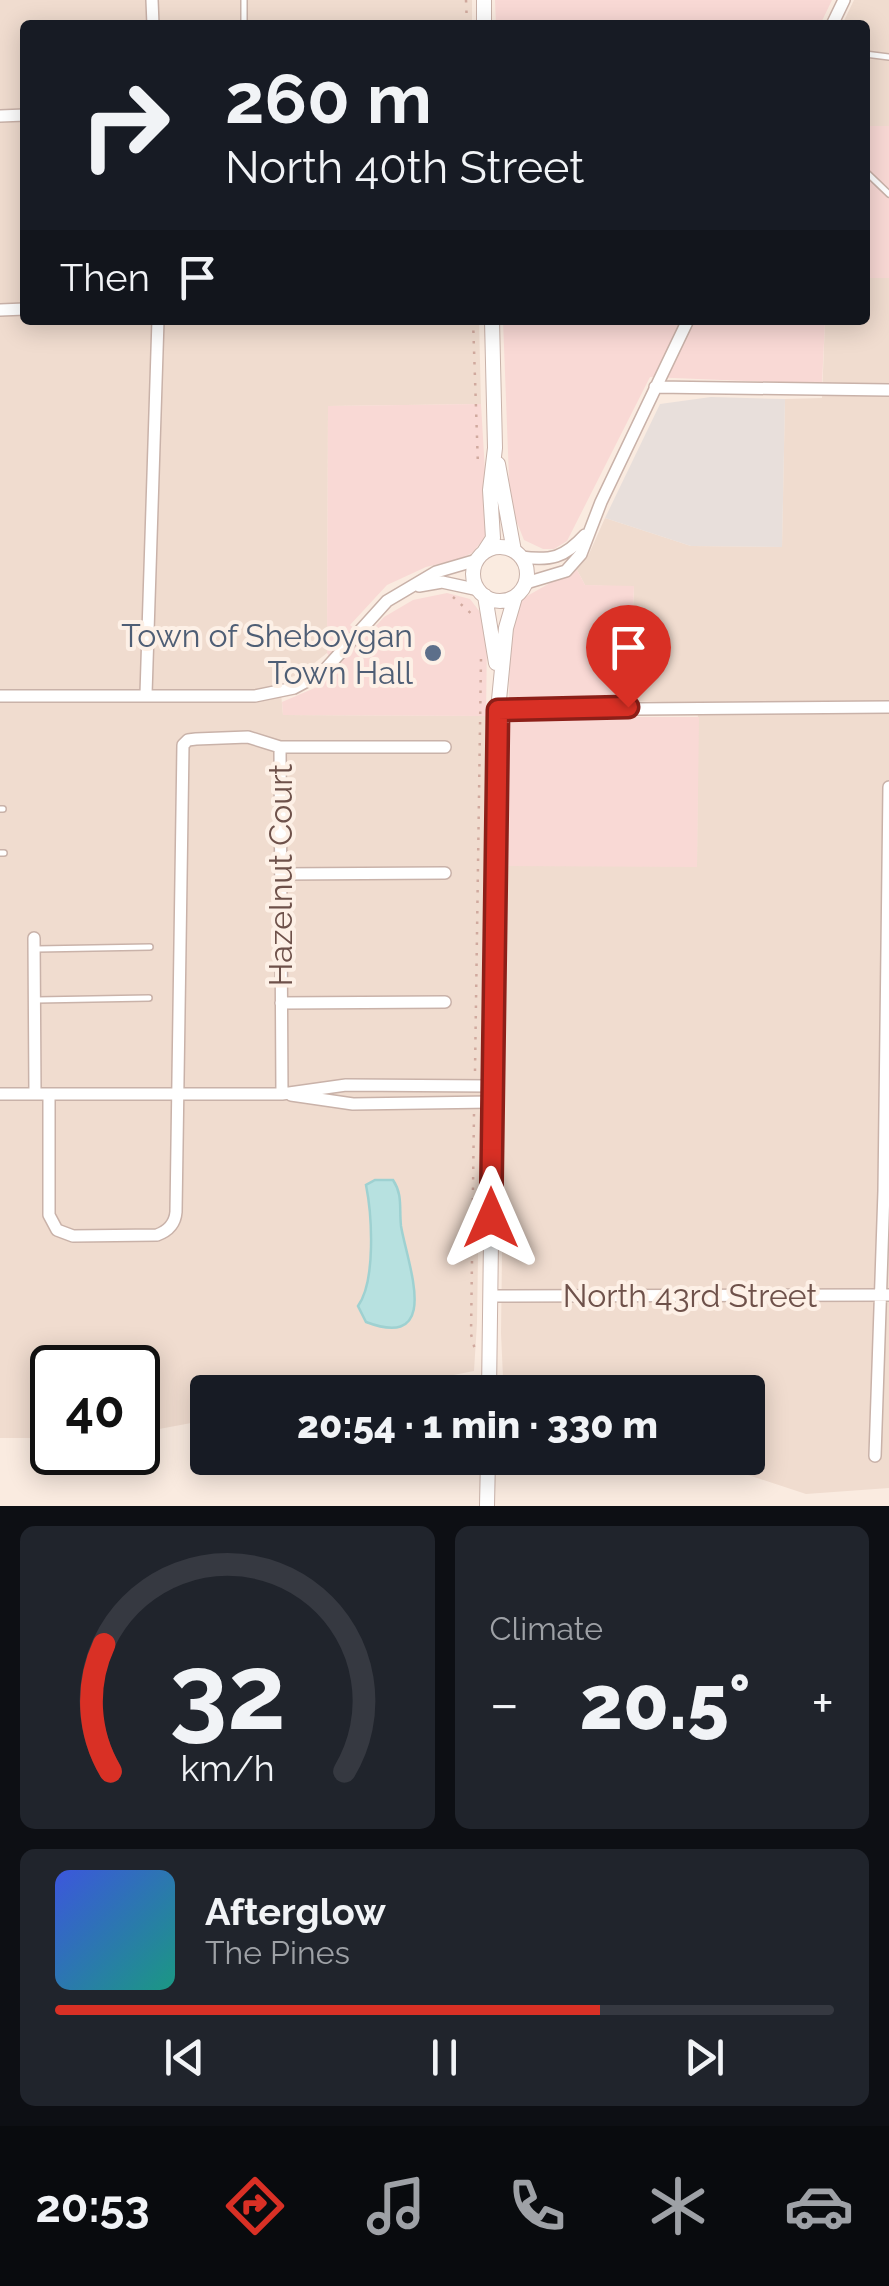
<!DOCTYPE html>
<html lang="en">
<head>
<meta charset="utf-8">
<style>
	:root { --surface:#171b24; --page:#20242c; --text:#f1f3f6; --muted:#9ea1a6; --line:#363941; --accent:#d93025 }
	body { margin:0; font-family:Raleway,sans-serif; background:var(--page); color:var(--text); height:100vh; display:flex; flex-direction:column; font-size:38px; white-space:nowrap }
	* { box-sizing:border-box; margin:0 }
	p { font-size:32px; color:var(--muted) }
	.icon { flex:none; width:55px; height:55px; fill:none; stroke:currentColor; stroke-width:2; stroke-linecap:round; stroke-linejoin:round }
	.map { position:relative; height:1506px; overflow:hidden }
	.drawer { display:flex; flex-direction:column; gap:20px; padding:20px; background:#0d0f14; flex:1 }
	.drawer>* { flex:none }
	.hud { position:absolute; left:20px; top:20px; width:850px; height:305px; border-radius:10px; box-shadow:0 5px 25px #0003; background:#171b24; color:var(--text); overflow:hidden }
	.speed { position:absolute; left:30px; top:1345px; display:flex; gap:20px; font-size:50px; font-weight:700; text-align:center }
	.speed>* { display:grid; place-content:center; width:130px; height:130px; border-radius:50%; background:var(--surface); box-shadow:0 5px 25px #0003; line-height:1 }
	.speed .limit { border:5px solid #111; border-radius:15px; background:#fff; color:#111 }
	.pin { position:absolute; display:grid; place-items:center; width:85px; height:85px; color:#fff; margin:-102px -42px; border-radius:50% 50% 50% 0; rotate:-45deg; box-shadow:0 0 10px #0007 }
	.pin .icon { rotate:45deg }
	.me { position:absolute; width:110px; margin:-55px; rotate:0deg; stroke-linejoin:round; filter:drop-shadow(0 0 8px #0008) }
	.turn { display:flex; align-items:center; gap:35px; height:210px; padding:0 40px; font-size:45px }
	.turn .icon { width:130px; height:130px; stroke-width:2.5 }
	.turn b { display:block; font-size:70px; line-height:85px }
	.then { display:flex; align-items:center; height:95px; padding:0 40px; background:#0003; gap:20px; font-size:38px }
	.big { font-size:75px; font-weight:800; line-height:1.1 }
	.drawer .widget { flex:1; display:flex; flex-direction:column; justify-content:center; gap:15px; min-width:0; padding:0 35px; border-radius:15px; background:var(--page) }
	.drawer .dial { align-items:center; gap:0 }
	.dial svg { height:260px; overflow:visible; fill:none; stroke:var(--line); stroke-width:7; stroke-linecap:round; text-anchor:middle }
	.dial text { fill:var(--text); stroke:none }
	.song { display:flex; align-items:center; gap:30px }
	.cover { width:120px; height:120px; border-radius:15px; background:linear-gradient(135deg,hsl(230 70% 55%),hsl(170 70% 35%)) }
	.played { height:10px; border-radius:5px; background:linear-gradient(90deg,var(--accent) 70%,var(--line) 70%) }
	.keys { display:flex; justify-content:space-around; direction:ltr }
	.heat { display:flex; justify-content:space-between; align-items:center; font-size:55px; direction:ltr }
	.drawer .tiles { flex:1; display:grid; gap:20px; grid-template-columns:1fr 1fr }
	.widget:last-child { grid-column:span 2 }
	.trip { position:absolute; left:190px; top:1375px; width:575px; height:100px; border-radius:10px; background:var(--surface); box-shadow:0 5px 25px #0003; font-weight:800; line-height:100px; text-align:center }
	.tab-bar { display:flex; height:160px; justify-content:space-around; align-items:center; background:#090b0e; color:var(--muted) }
	.tab-bar .icon { width:70px; height:70px }
	.tab-bar .current { color:var(--accent) }
	.tab-bar b { font-size:45px; color:var(--text) }
	.map>svg:first-child { display:block }
</style>
</head>
<body>
<div class="map">
<svg width="889" height="1506" viewBox="0 0 889 1506">
	<rect width="100%" height="100%" fill="#faebe0"/>
	<path fill="#f0dccf" d="M 0,0 L 472,0 L 472,25 L 25,25 L 25,320 L 479,320 L 481,404 L 328,406 L 327,653 L 303,672 L 280,682 L 283,715 L 486,716 L 477,1323 L 474,1371 L 366,1392 L 208,1392 L 207,1420 L 138,1433 L 138,1368 L 52,1368 L 52,1438 L 0,1438 Z
		M 854,0 L 889,0 L 889,126 L 865,126 L 865,25 L 842,25 Z
		M 865,278 L 889,278 L 889,1488 L 806,1494 L 696,1458 L 748,1458 L 748,1392 L 538,1392 L 503,1378 L 501,1333 L 507,866 L 697,866 L 698,703 L 629,701 L 634,587 L 585,585 L 576,568 L 589,554 L 605,518 L 691,546 L 782,547 L 785,399 L 822,398 L 825,320 L 865,320 Z"/>
	<path fill="#f9d9d5" d="M 495,0 L 832,0 L 820,25 L 496,25 Z
		M 865,126 L 889,126 L 889,278 L 865,278 Z
		M 503,320 L 825,320 L 822,384 L 650,377 L 567,541 L 554,549 L 543,549 L 524,540 L 510,505 Z
		M 481,404 L 488,522 L 484,539 L 472,553 L 459,559 L 426,567 L 387,585 L 350,625 L 365,638 L 384,617 L 413,600 L 447,593 L 470,599 L 483,616 L 487,637 L 486,716 L 283,715 L 282,702 L 317,687 L 338,671 L 327,653 L 328,406 Z
		M 576,568 L 585,585 L 634,586 L 628,717 L 699,717 L 697,867 L 507,866 L 510,626 L 522,599 Z"/>
	<path fill="#e8dfdb" d="M 711,397 L 785,399 L 782,547 L 691,546 L 605,518 L 660,404 Z"/>
	<path fill="#b7e1e0" stroke="#9ed1d1" stroke-width="2.5" d="M 375,1180 L 393,1180 C 403,1195 399,1208 401,1226 C 407,1263 443,1351 366,1322 L 358,1306 C 376,1281 372,1215 366,1185 Z"/>
	<g fill="none" stroke-linecap="round" stroke-linejoin="round">
		<g stroke="#c9b2a9" stroke-width="8">
			<path id="service" d="M 244,0 L 244,25
				M 865,54 L 889,57
				M 865,171 L 889,194
				M 0,809 L 3,809
				M 0,853 L 4,853
				M 37,949 L 150,947
				M 37,1000 L 149,998"/>
		</g>
		<g stroke="#c9b2a9" stroke-width="14">
			<path id="minor" d="M 152,0 L 153,25
				M 832,25 L 844,0
				M 0,116 L 25,115
				M 0,310 L 25,309
				M 655,387 L 889,390
				M 521,557 C 551,561 564,558 585,535
				M 526,583 L 566,571 L 581,554 L 601,502 L 688,320
				M 419,586 L 442,582 L 479,590
				M 146,694 L 158,320
				M 0,696 L 255,696 L 294,688 L 322,673 L 387,601 L 436,572 L 477,560
				M 498,710 L 889,707
				M 280,747 L 282,1094
				M 281,874 L 445,873
				M 34,938 L 35,1094
				M 281,1003 L 445,1002
				M 0,1094 L 282,1094 L 346,1085 L 491,1086
				M 49,1094 L 49,1215 L 57,1230 L 73,1236 L 157,1235 C 168,1231 175,1224 176,1212 L 183,745 L 188,740 L 196,739 L 248,737 L 280,747 L 445,747
				M 291,1095 L 353,1104 L 491,1102
				M 491,1296 L 889,1295
				M 875,1456 L 884,1191 L 889,787"/>
		</g>
		<g stroke="#c9b2a9" stroke-width="16">
			<path id="tertiary" d="M 484,0 L 484,25
				M 498,464 L 514,551
				M473 574a27 27 0 1 1 54 0a27 27 0 1 1-54 0Z
				M 484,552 L 493,538 L 490,490 L 495,448 L 492,320
				M 485,596 L 496,663
				M 489,1392 L 498,710 L 506,628 L 515,597
				M 487,1506 L 488,1458"/>
		</g>
		<path stroke="#d0a99e" stroke-width="2.5" stroke-dasharray="2.5 8" stroke-linecap="butt" d="M 466,0 L 467,25
			M 473,320 L 478,466
			M 453,597 L 475,617
			M 475,1071 L 481,659
			M 474,1114 L 471,1334 L 475,1350"/>
		<use href="#service" stroke="#fff" stroke-width="5"/>
		<use href="#minor" stroke="#fff" stroke-width="11"/>
		<use href="#tertiary" stroke="#fff" stroke-width="14"/>
	</g>
	<g fill="none" stroke-linecap="round" stroke-linejoin="round">
		<g stroke="#8d1f18" stroke-width="25">
			<path id="route" d="M 491,1218 L 498,710 L 628,707"/>
		</g>
		<use href="#route" stroke="#d93025" stroke-width="18"/>
	</g>
	<circle fill="#5c6f8a" stroke="#fdf0e6" stroke-width="4" cx="433" cy="653" r="10"/>
	<g text-anchor="middle" dominant-baseline="central" stroke-width="8" stroke-linejoin="round" paint-order="stroke">
		<g font-size="32" fill="#4e5e75" stroke="#fdf0e6" text-anchor="end">
			<text x="413" y="635">Town of Sheboygan<tspan x="413" dy="37">Town Hall</tspan></text>
		</g>
		<g font-size="32" fill="#6e514a" stroke="#fdf0e6">
			<text transform="translate(280 875) rotate(-90)">Hazelnut Court</text>
			<text x="690" y="1295">North 43rd Street</text>
		</g>
	</g>
</svg>
<div class="speed"><div class="limit">40</div></div>
<div class="pin" style="left:628px;top:707px;background:#d93025"><svg class="icon" aria-label="arrive" viewBox="0 0 24 24"><path d="M6 21V4h12l-3 4 3 4H6"/></svg></div>
<svg class="me" style="left:491px;top:1218px" viewBox="-20 -20 40 40"><path d="M0-17L14 15 0 8-14 15z" fill="#d93025" stroke="#fff" stroke-width="4"/></svg>
<div class="trip">20:54 · 1 min · 330 m</div>
<div class="hud">
<div class="turn"><svg class="icon" aria-label="right" viewBox="0 0 24 24"><path d="M7 20v-9h11M14 6l5 5-5 5"/></svg><div><b>260 m</b>North 40th Street</div></div>
<div class="then">Then<svg class="icon" aria-label="arrive" viewBox="0 0 24 24"><path d="M6 21V4h12l-3 4 3 4H6"/></svg></div>
</div>
</div>
<section class="drawer">
<div class="tiles">
<div class="widget dial"><svg viewBox="0 0 100 80">
<path d="M14 69A42 42 0 1 1 86 69"/>
<path d="M14 69A42 42 0 0 1 12 30" stroke="#d93025"/>
<text x="50" y="56" font-size="32" font-weight="700">32</text>
<text x="50" y="72" font-size="11">km/h</text>
</svg></div>
<div class="widget"><p>Climate</p>
<div class="heat"><a>−</a><b class="big">20.5°</b><a>+</a></div>
</div>
<div class="widget">
<div class="song"><i class="cover"></i><div><b>Afterglow</b><p>The Pines</p></div></div>
<div class="played"></div>
<div class="keys"><svg class="icon" aria-label="previous" viewBox="0 0 24 24"><path d="M18 5L8 12l10 7zM5 5v14"/></svg><svg class="icon" aria-label="pause" viewBox="0 0 24 24"><path d="M8 5v14M16 5v14"/></svg><svg class="icon" aria-label="next" viewBox="0 0 24 24"><path d="M6 5l10 7-10 7zM19 5v14"/></svg></div>
</div>
</div>
</section>
<nav class="tab-bar">
<b>20:53</b>
<svg class="icon current" aria-label="directions" viewBox="0 0 24 24"><path d="M12 3l9 9-9 9-9-9zM9 14v-3h6M13 9l2 2-2 2"/></svg>
<svg class="icon" aria-label="music" viewBox="0 0 24 24"><path d="M9 18V5l10-2v13"/><circle cx="6" cy="18" r="3"/><circle cx="16" cy="16" r="3"/></svg>
<svg class="icon" aria-label="phone" viewBox="0 0 24 24"><path d="M5 4h4l2 5-3 2q2 4 5 5l2-3 5 2v4C11 20 4 13 5 4z"/></svg>
<svg class="icon" aria-label="climate" viewBox="0 0 24 24"><path d="M12 3v18M4 7l16 10M4 17L20 7"/></svg>
<svg class="icon" aria-label="car" viewBox="0 0 24 24"><path d="M5 17H2v-5l4-1 3-4h7l3 4 3 1v5h-3M9 17h6M6 11h13"/><circle cx="7" cy="17" r="2"/><circle cx="17" cy="17" r="2"/></svg>
</nav>
</body>
</html>
